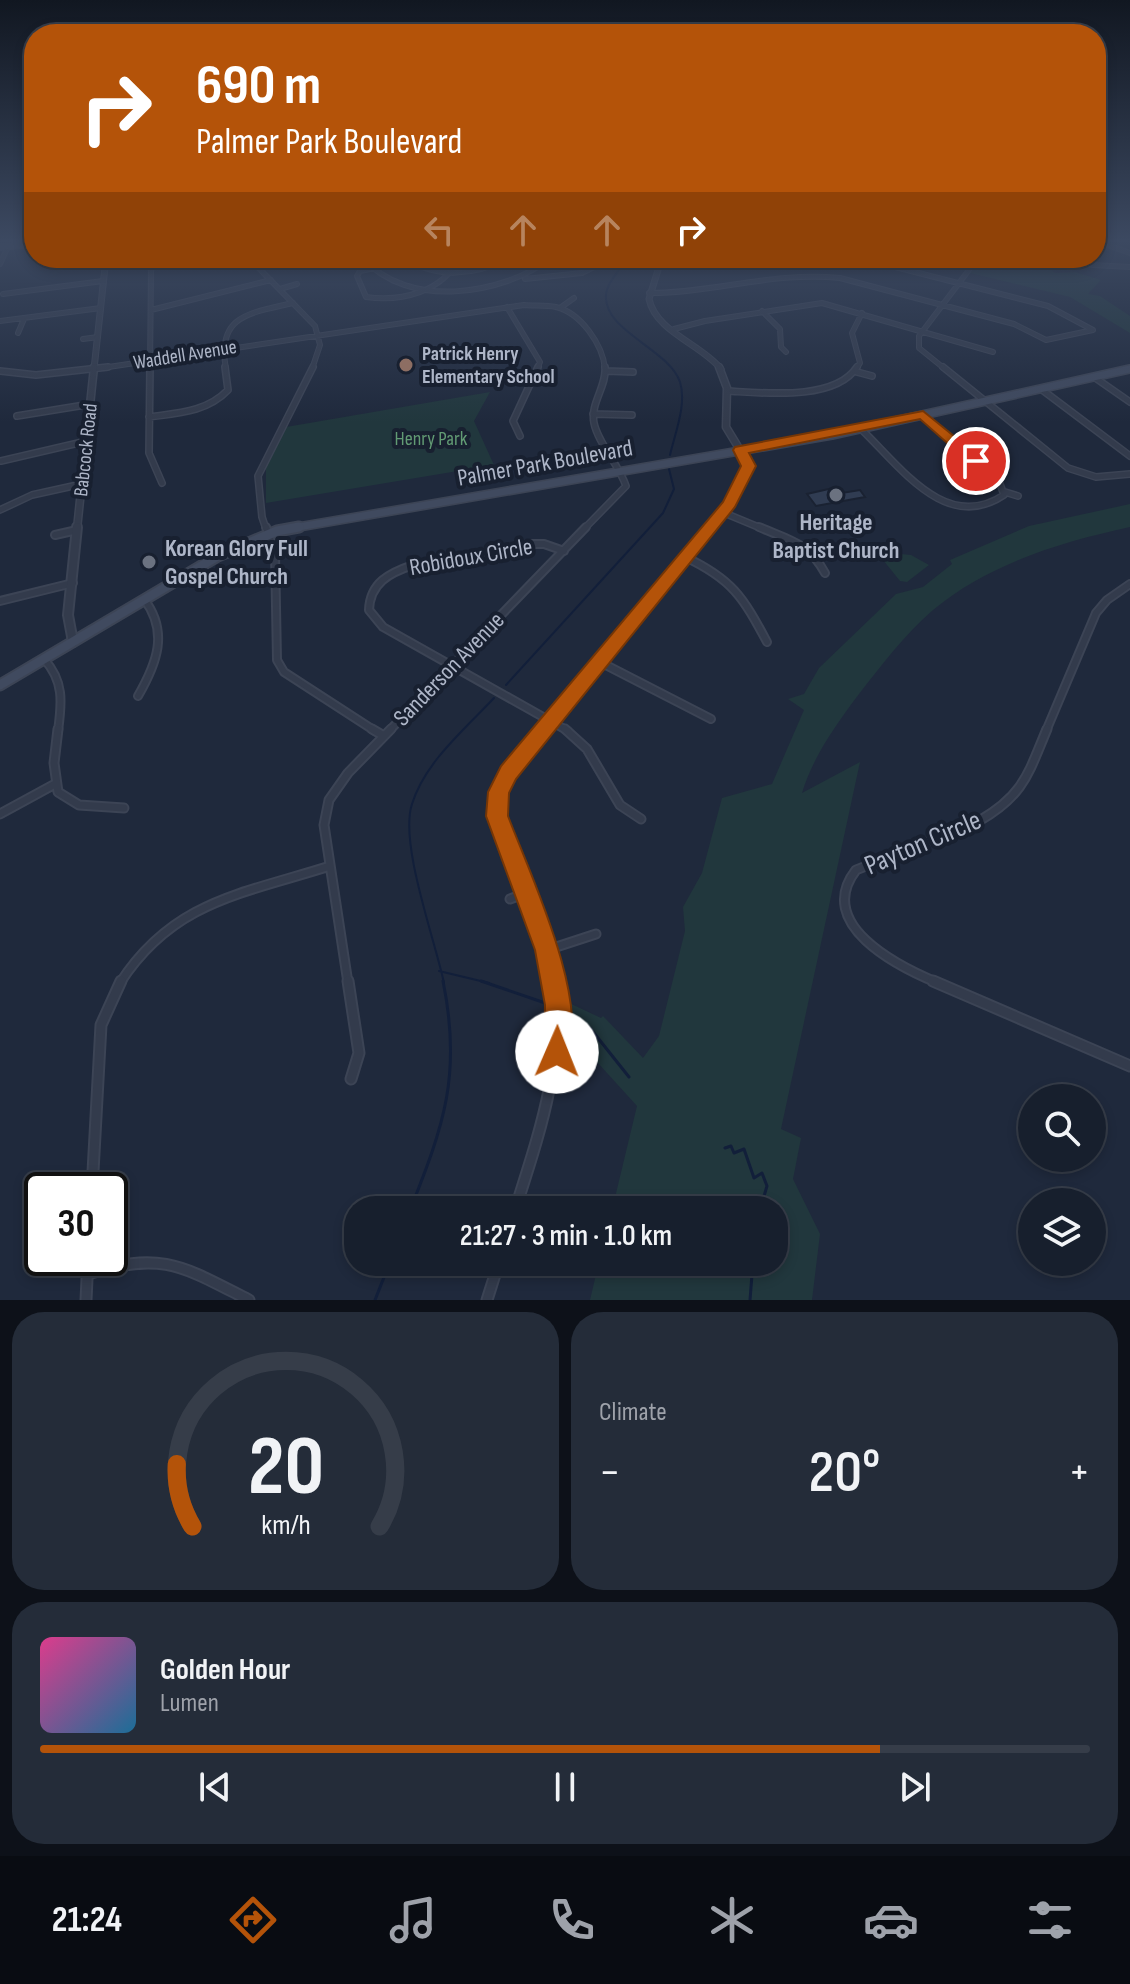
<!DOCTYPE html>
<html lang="en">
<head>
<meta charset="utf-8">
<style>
	:root { --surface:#171f2d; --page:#242c39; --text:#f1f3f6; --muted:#9ea2aa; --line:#363d49; --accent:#b45309 }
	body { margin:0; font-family:"Sofia Sans Condensed",sans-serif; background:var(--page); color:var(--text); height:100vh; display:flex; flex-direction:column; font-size:30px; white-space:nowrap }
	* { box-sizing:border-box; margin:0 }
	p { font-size:26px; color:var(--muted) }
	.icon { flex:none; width:44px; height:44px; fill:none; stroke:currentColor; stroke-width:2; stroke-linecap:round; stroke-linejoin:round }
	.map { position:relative; height:1300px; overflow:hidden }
	.details { display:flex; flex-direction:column; gap:12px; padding:12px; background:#0d1119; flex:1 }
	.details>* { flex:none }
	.hud { position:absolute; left:24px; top:24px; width:1082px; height:244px; border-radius:32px; box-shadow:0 4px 12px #0003,0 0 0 2px var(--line); background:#b45309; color:#fff; overflow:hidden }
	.tools { position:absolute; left:1018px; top:1084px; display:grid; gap:16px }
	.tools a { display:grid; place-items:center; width:88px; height:88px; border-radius:50%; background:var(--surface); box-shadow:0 4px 12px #0003,0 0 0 2px var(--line); font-size:40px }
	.speed { position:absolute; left:24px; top:1172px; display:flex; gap:16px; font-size:40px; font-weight:700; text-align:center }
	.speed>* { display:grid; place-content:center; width:104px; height:104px; border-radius:50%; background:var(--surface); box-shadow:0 4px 12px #0003,0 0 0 2px var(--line); line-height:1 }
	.speed .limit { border:4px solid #111; border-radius:12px; background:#fff; color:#111 }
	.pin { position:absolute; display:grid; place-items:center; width:68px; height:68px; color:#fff; margin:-34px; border:4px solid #fff; border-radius:50%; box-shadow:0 2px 8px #0007 }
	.me { position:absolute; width:88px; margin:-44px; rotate:1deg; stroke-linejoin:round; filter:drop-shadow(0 0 6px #0008) }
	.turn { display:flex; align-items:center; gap:28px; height:168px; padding:0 40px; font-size:36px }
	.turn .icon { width:104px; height:104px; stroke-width:2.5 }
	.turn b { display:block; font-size:56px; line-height:68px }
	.lanes { display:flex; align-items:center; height:76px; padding:0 40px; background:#0003; justify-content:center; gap:40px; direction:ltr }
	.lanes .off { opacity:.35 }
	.big { font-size:60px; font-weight:600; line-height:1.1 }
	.details .tile { flex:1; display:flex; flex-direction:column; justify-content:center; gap:12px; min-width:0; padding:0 28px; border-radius:32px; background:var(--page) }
	.details .dial { align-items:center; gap:0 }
	.dial svg { height:208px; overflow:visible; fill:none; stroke:var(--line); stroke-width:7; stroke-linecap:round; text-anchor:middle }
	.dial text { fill:var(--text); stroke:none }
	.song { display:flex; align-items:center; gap:24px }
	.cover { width:96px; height:96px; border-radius:12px; background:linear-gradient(135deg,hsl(330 70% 55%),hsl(200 70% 35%)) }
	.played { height:8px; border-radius:4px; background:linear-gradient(90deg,var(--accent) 80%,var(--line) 80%) }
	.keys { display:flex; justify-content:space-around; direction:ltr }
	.heat { display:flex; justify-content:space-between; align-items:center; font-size:44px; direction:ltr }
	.details .tiles { flex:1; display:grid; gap:12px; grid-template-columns:1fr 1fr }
	.tile:last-child { grid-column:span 2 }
	.trip { position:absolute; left:344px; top:1196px; width:444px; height:80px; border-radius:32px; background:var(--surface); box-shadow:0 4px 12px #0003,0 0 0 2px var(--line); font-weight:600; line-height:80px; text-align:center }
	.tabs { display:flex; height:128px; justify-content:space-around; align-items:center; background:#090c12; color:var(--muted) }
	.tabs .icon { width:56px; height:56px }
	.tabs .current { color:var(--accent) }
	.tabs b { font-size:36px; color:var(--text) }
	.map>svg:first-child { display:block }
</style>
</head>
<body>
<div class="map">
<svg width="1130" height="1300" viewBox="0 0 1130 1300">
	<rect width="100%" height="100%" fill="#1f293c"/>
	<path fill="#21373d" d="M 982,258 C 1003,258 1059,252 1072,266 L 1056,264 L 1048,267 L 1055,273 L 1075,272 L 1101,280 L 1088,294 L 1100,296 L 1130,316 L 1130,333 L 1070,297 L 970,273 Z
		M 490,392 L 474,421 L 494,465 L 266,503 L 266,467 L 286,427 Z
		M 1130,504 L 1130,527 C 1061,542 988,564 933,610 C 904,635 880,667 856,698 C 835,726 812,759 802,793 L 860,762 L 781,1129 L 801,1138 L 793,1179 L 820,1234 L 812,1300 L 590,1300 L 599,1262 L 774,1262 L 774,1210 L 612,1210 L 637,1106 L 567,1029 L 567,1002 L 601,1018 L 603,1016 L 643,1058 L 659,1036 L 685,931 L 683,907 L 702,873 L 722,798 L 772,784 L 804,710 L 788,699 L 804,694 L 819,668 L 896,594 L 923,587 L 952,564 L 950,560 L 1029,526 Z
		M 891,553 L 911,555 L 929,565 L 907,582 L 900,581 L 879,555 Z"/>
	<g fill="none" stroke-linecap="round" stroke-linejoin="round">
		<path stroke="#121f3a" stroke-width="2" d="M 628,258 C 621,269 607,282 606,295 C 603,331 669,349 680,382 C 687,404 675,433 670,455
			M 506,685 L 663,513 L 674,489 L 669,469
			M 439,971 L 489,983
			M 444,983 C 435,940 399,843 412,804 C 425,762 465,729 494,698"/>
		<path stroke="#121f3a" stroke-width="3" d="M 481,981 L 551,1005
			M 563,1011 L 590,1028 L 629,1077
			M 725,1148 L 731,1146 L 734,1153 L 744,1149 L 754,1178 L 762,1173 L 767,1186 L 760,1210
			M 410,1210 C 444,1125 462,1074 443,981
			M 375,1300 L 390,1262
			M 750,1300 L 753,1262"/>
	</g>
	<path fill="#303c52" stroke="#1a2232" stroke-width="2" d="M 837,487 L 842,493 L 860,490 L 865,497 L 816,506 L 807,494 Z"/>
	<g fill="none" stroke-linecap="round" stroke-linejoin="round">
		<g stroke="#3c4455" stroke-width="6">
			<path id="minor-far4" d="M 1096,241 L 1130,253
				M 249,258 L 315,326 L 320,345 L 312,369
				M 363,258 C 407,309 502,296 551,258
				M 404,258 C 437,279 475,276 509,258
				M 720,258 L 725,258
				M 958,258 L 974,262
				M 1059,258 L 1093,265 L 1130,267
				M 237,261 L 249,258
				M 0,264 L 11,240
				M 257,266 L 286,258
				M 370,269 L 360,271 L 357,276 L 366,297 C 401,302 443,292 459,258
				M 525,279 L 582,273 L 596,266 L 596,258
				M 280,289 L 297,284
				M 649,293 C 714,293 775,271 840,278 L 1014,324 L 1046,340 L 1093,330 L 1048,306 L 860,258
				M 3,294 L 103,281
				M 507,307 L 540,362 L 537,369
				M 560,308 L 574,298
				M 151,310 L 271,280
				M 762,311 L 780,329 L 781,347 L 786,352
				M 0,321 L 101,308
				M 674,329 L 705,321 L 822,303 L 993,352
				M 18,333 L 24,319
				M 83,339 L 98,337
				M 95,369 L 524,305 C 534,306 546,305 556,307 C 581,313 603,345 605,369
				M 150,369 L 151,270 L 160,258
				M 226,369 C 216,315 250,313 293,303
				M 856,369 L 860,363 L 852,333 L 862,313
				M 945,369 L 919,348 L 919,336 L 978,258"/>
		</g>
		<g stroke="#3c4455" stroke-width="8">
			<path id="minor-far3" d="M 150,367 L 149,453 L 162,483
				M 943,367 L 1068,468 L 1096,477 L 1130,474
				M 0,371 L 36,375 L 108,367
				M 607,371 L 633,372
				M 857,372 L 872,376
				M 1094,377 L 1130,402
				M 1041,389 L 1130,456
				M 728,391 C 764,393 835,401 857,367
				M 593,414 L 632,415
				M 17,416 L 91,404
				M 149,417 C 178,413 207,412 228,390 L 225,367
				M 861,429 C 900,466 946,534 1004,495 L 999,481 L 923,415
				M 520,436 L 513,421 L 538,367
				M 1,461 L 87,441
				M 1005,492 L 1018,496
				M 0,510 L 32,495 L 82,484
				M 722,512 L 763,529
				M 266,529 L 262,517 L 258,476 L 313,367
				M 584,529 L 626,486 C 619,465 598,443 594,423 C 590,403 607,386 605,367
				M 708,529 L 729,504 L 749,466 L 740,450"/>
		</g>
		<g stroke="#3c4455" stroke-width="10">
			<path id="minor-far2" d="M 266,527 L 275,553 L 277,660 L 284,672 L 375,731
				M 759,527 C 789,540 809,543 825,573
				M 55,535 L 77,530
				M 564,551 L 544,544 L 528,544 L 413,565 C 389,573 370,583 369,610 L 383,627 L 568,731
				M 685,557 C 732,579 743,597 767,642
				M 0,601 L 73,583
				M 44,659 C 64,681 62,702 58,731
				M 600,662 L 711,719
				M 138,696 C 157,663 169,632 144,599
				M 389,731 L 586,527
				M 543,731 L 710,527
				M 1046,731 L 1096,613 L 1107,600 L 1130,584"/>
		</g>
		<g stroke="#3c4455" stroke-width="11">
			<path id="minor-far1" d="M 58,729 L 54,763 L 58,792 L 79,805 L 124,808
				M 372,729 L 384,736
				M 545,729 L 509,772 L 496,806 L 501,834 L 539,926 L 554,983
				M 565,729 L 587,749 L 620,805 L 641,819
				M 0,814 L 55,784
				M 510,899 L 526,893
				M 547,950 L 596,934
				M 120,983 C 173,901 242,894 330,866
				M 348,983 L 324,825 L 329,800 L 348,773 L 391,729
				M 938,983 C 897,966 814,924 856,870 L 979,821 C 1024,795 1028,774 1047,729"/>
		</g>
		<g stroke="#3c4455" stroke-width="13">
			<path id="minor" d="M 348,981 L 359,1053 L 351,1079
				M 933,981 L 1130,1066
				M 92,1190 L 101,1025 L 121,981
				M 515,1210 C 539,1134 565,1062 553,981
				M 88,1274 C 162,1250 184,1267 249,1300
				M 86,1300 L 88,1258
				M 487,1300 L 499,1262"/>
		</g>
		<g stroke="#3c4455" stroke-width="7">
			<path id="tertiary-far2" d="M 657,258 L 658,270 L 649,299 C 656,332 701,344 721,369
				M 94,369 L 106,258"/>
		</g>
		<g stroke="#3c4455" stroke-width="9">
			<path id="tertiary-far1" d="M 719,367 L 727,388 L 726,427 L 740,450
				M 77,529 L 94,367"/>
		</g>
		<g stroke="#3c4455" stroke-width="12">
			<path id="tertiary" d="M 73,642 L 68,615 L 77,527"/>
		</g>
		<g stroke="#3c4455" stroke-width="8">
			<path id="secondary-far2" d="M 0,247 L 34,244"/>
		</g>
		<g stroke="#3c4455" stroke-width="10">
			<path id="secondary-far1" d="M 287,529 L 832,435 L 1130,369"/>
		</g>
		<g stroke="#3c4455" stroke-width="13">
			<path id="secondary" d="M 0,685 L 218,556 L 277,531 L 299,527"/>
		</g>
		<use href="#minor-far4" stroke="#333b4c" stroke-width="4"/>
		<use href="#minor-far3" stroke="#333b4c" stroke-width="5"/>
		<use href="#minor-far2" stroke="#333b4c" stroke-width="6"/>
		<use href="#minor-far1" stroke="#333b4c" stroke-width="7"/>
		<use href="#minor" stroke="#333b4c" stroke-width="9"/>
		<use href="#tertiary-far2" stroke="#333b4c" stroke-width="5"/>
		<use href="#tertiary-far1" stroke="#333b4c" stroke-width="6"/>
		<use href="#tertiary" stroke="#333b4c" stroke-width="8"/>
		<use href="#secondary-far2" stroke="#404a5f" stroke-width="6"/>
		<use href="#secondary-far1" stroke="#404a5f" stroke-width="7"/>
		<use href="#secondary" stroke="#404a5f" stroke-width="9"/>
	</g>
	<linearGradient id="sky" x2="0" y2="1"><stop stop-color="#111721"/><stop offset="0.57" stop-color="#3c4961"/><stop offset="1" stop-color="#3c4961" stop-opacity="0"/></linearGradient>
	<rect width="1130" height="422" fill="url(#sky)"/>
	<path fill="#b45309" stroke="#753606" stroke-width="2" d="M 923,411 L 981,458 L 981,464 L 971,464 L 920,419 L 749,453 L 756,466 L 735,507 L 516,779 L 509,793 L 508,816 C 530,874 591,1002 567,1061 L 557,1065 L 548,1061 L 544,1052 L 545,1005 L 535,950 L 486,816 L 488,792 L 501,766 L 723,502 L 741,466 L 733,450 L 735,447 Z"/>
	<circle fill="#8d6e63" stroke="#182030" stroke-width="3" cx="406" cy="365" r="8"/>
	<g fill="#6b7280" stroke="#182030" stroke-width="3">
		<circle cx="836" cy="495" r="8"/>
		<circle cx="149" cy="562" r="8"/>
	</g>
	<g text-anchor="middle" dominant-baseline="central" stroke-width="8" stroke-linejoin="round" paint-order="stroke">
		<g font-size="20" font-weight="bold" fill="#aeb6c8" stroke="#182030" text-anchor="start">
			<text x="422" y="354">Patrick Henry<tspan x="422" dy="23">Elementary School</tspan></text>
		</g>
		<g font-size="20" fill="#aeb6c8" stroke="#182030">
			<text transform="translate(185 355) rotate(-9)">Waddell Avenue</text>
			<text transform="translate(86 450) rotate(-84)">Babcock Road</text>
		</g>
		<g font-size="20" fill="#629b74" stroke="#182030">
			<text x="431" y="439">Henry Park</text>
		</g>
		<g font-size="24" fill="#aeb6c8" stroke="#182030">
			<text transform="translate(545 463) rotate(-10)">Palmer Park Boulevard</text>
			<text transform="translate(471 557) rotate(-10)">Robidoux Circle</text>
			<text transform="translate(449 669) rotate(-46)">Sanderson Avenue</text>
		</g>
		<g font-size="24" font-weight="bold" fill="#aeb6c8" stroke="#182030">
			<text x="836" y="522">Heritage<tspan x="836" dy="28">Baptist Church</tspan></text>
			<text x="165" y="548" text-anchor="start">Korean Glory Full<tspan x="165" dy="28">Gospel Church</tspan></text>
		</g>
		<g font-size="28" fill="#aeb6c8" stroke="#182030">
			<text transform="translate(923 843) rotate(-23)">Payton Circle</text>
		</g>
	</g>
</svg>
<div class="tools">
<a><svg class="icon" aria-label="search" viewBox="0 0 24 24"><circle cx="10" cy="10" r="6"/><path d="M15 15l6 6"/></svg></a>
<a><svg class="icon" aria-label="layers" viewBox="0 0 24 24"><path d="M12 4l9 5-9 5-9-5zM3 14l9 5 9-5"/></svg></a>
</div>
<div class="speed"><div class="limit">30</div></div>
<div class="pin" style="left:976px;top:461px;background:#d93025"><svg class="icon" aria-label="arrive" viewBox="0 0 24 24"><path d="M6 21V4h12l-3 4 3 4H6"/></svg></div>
<svg class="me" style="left:557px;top:1052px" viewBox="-20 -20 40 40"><circle r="19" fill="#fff"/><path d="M0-13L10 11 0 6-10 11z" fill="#b45309"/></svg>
<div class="trip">21:27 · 3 min · 1.0 km</div>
<div class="hud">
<div class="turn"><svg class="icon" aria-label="right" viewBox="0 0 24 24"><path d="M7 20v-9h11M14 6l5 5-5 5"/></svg><div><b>690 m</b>Palmer Park Boulevard</div></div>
<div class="lanes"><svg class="icon off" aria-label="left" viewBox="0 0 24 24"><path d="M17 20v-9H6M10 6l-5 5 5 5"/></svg><svg class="icon off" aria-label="ahead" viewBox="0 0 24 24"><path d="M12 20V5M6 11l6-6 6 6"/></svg><svg class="icon off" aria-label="ahead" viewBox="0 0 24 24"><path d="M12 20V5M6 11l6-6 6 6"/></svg><svg class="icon" aria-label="right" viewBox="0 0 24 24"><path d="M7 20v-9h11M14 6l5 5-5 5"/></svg></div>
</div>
</div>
<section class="details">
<div class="tiles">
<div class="tile dial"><svg viewBox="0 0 100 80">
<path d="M14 69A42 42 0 1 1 86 69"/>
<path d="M14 69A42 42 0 0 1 8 45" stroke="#b45309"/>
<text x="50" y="56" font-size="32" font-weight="700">20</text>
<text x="50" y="72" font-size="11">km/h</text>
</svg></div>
<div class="tile"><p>Climate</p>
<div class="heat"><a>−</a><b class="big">20°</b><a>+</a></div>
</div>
<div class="tile">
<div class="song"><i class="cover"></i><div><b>Golden Hour</b><p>Lumen</p></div></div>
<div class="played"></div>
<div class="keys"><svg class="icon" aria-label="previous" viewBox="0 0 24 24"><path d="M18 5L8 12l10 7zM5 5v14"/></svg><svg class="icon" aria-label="pause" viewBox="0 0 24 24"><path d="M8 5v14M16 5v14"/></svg><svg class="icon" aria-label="next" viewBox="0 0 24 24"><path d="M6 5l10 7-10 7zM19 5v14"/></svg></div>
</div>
</div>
</section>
<nav class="tabs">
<b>21:24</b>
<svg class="icon current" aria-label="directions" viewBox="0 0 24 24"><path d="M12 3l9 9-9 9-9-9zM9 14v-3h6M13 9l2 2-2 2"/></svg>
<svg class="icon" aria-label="music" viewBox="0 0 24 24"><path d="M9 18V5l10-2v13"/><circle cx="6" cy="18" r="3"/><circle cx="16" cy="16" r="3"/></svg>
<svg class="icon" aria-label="phone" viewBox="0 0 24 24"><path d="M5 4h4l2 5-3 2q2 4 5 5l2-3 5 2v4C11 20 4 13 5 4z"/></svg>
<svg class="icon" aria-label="climate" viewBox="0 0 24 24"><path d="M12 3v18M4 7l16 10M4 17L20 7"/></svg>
<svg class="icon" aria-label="car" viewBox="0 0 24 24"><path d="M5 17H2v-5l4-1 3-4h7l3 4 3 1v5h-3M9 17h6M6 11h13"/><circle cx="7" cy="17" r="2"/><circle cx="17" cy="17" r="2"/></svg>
<svg class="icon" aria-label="filters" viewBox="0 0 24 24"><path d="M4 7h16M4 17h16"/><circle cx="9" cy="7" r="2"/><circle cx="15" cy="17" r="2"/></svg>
</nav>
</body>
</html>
